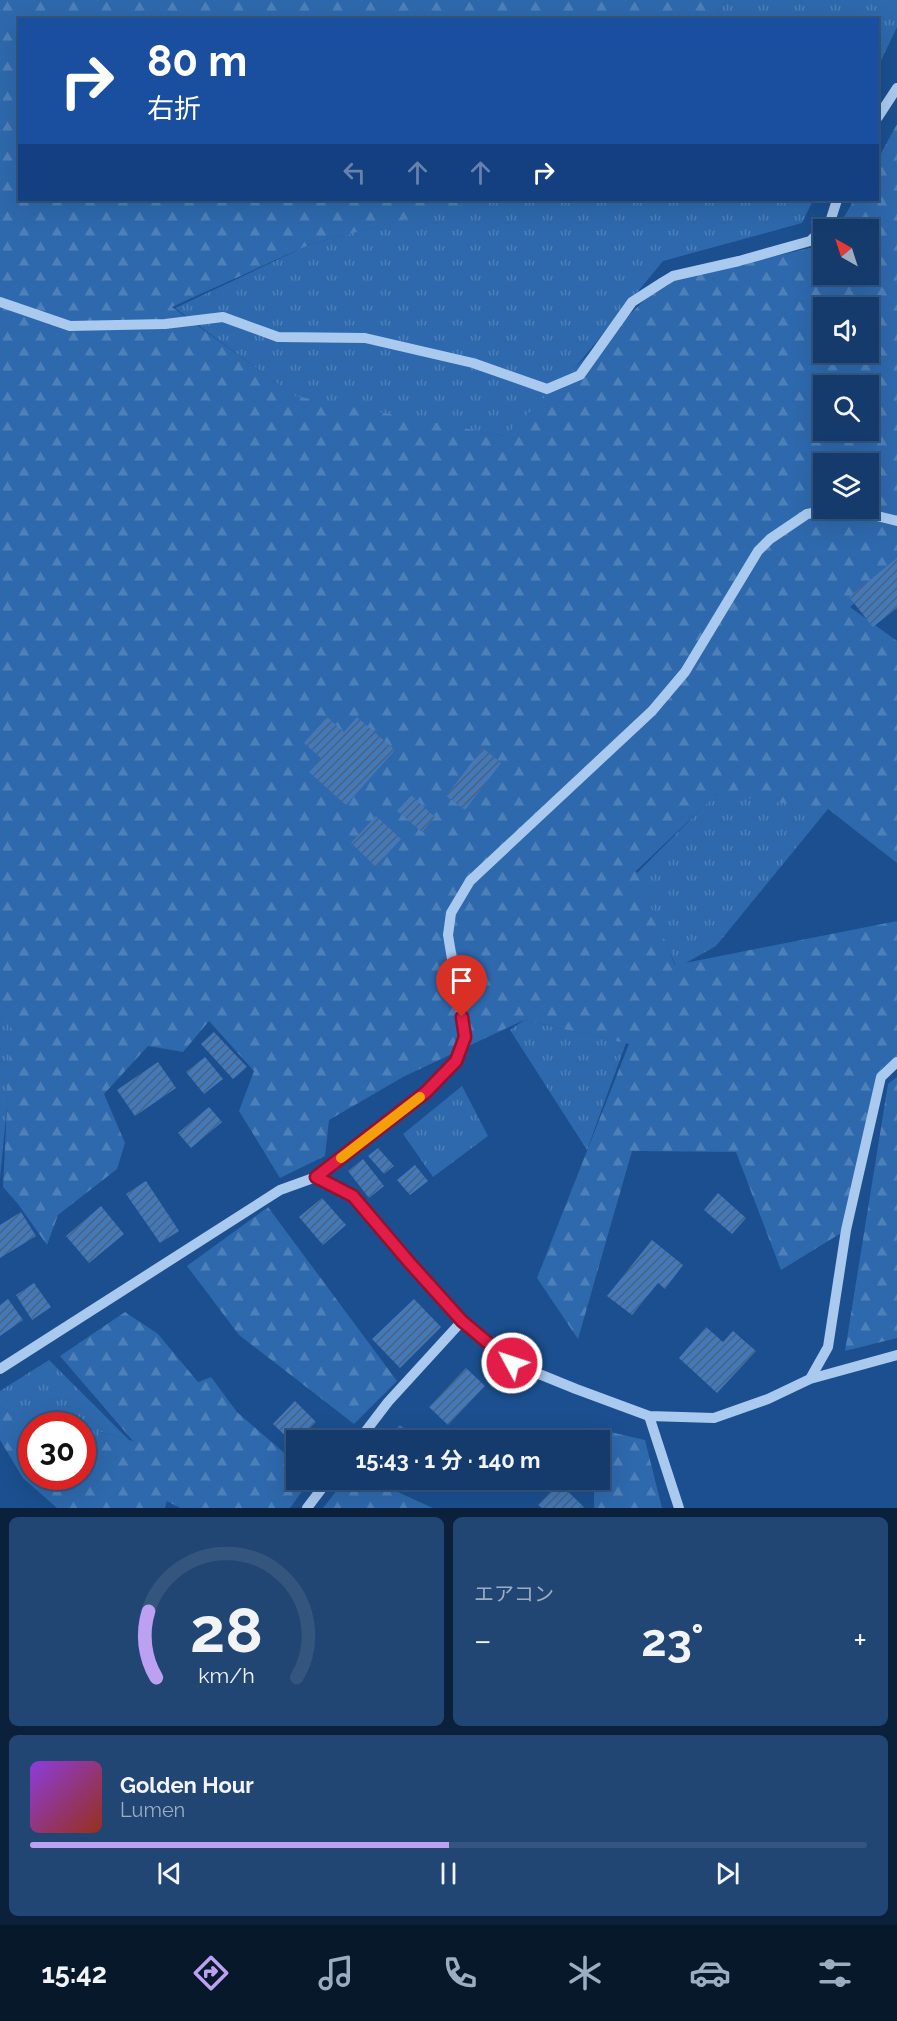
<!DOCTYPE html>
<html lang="ja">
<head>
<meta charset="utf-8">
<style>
	:root { --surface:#143b6b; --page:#214673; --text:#f1f3f6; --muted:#9dadc1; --line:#33557e; --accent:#bca0f2 }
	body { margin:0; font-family:Raleway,"Noto Sans JP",sans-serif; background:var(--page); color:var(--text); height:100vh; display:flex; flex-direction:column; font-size:22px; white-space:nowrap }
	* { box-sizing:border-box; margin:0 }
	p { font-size:20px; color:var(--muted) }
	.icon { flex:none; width:33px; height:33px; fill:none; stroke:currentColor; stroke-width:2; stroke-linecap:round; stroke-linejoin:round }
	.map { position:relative; height:1508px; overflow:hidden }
	.details { display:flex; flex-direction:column; gap:9px; padding:9px; background:#0b203b; flex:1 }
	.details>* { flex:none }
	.guide { position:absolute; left:18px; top:18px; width:861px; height:183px; border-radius:0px; box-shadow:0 6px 24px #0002,0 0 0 2px var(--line); background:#1a4fa0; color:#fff; overflow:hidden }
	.needle { width:39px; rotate:321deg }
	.tools { position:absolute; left:813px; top:219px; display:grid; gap:12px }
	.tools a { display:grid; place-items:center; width:66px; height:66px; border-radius:0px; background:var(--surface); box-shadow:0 6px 24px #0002,0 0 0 2px var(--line); font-size:30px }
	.speed { position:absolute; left:18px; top:1412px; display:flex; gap:12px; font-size:30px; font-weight:700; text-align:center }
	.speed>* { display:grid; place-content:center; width:78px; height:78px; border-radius:50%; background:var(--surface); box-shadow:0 6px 24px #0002,0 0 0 2px var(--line); line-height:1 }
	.speed .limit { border:9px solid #d22; background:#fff; color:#111 }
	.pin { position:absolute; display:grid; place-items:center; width:51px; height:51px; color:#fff; margin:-62px -26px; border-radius:50% 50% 50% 0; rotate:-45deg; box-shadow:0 0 6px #0007 }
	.pin .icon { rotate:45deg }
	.me { position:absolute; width:66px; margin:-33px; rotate:310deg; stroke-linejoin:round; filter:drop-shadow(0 0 4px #0008) }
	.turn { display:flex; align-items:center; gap:21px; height:126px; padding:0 30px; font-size:27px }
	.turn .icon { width:78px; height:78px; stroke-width:2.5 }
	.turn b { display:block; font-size:42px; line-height:51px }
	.lanes { display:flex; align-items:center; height:57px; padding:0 30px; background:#0003; justify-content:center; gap:30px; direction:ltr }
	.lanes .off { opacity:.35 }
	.big { font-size:45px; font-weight:700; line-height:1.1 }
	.details .widget { flex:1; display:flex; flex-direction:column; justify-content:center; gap:9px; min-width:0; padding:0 21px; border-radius:9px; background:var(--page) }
	.details .dial { align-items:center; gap:0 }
	.dial svg { height:156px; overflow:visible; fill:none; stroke:var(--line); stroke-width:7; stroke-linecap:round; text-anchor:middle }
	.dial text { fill:var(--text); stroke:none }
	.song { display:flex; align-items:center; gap:18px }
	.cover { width:72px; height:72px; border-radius:9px; background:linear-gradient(135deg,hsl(270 70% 55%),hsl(10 70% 35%)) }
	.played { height:6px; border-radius:3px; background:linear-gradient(90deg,var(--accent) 50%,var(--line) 50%) }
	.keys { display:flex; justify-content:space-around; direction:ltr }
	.heat { display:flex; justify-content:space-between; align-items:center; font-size:33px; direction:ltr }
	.details .tiles { flex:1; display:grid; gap:9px; grid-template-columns:1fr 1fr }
	.widget:last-child { grid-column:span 2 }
	.trip { position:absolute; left:286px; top:1430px; width:324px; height:60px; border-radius:0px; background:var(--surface); box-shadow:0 6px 24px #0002,0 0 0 2px var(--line); font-weight:700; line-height:60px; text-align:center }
	.tabs { display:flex; height:96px; justify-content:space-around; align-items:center; background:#08182b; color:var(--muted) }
	.tabs .icon { width:42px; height:42px }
	.tabs .active { color:var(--accent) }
	.tabs b { font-size:27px; color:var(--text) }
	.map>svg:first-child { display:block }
</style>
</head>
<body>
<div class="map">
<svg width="897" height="1508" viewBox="0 0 897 1508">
	<defs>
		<pattern id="grass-tufts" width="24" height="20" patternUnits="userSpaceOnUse" patternTransform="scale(1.5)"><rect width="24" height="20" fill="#2e69ad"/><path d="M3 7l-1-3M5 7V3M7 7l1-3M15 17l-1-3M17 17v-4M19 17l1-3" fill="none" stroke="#4d80b9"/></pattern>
		<pattern id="forest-firs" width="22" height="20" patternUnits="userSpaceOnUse" patternTransform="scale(1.5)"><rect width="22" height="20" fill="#2e69ad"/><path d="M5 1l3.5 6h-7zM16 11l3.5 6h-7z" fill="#4d80b9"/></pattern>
		<pattern id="building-hatch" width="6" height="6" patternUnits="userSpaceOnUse" patternTransform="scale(1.5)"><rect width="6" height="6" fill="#4478b7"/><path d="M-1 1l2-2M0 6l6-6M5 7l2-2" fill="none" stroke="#486282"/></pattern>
	</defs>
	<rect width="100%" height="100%" fill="#1b4f8f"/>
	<path fill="url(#grass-tufts)" d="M 726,0 L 897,0 L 897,27 L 878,67 L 878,20 L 714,20 Z
		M 456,200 L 813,200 L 802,223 L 663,261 L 517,438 L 301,401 L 175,308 L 311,244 L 439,210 Z
		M 775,767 L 828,809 L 716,946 L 677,968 L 635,875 L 714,796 Z
		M 0,1017 L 15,1024 L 0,1178 Z
		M 524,1020 L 626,1043 L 587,1150 L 510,1030 Z
		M 462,1086 L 488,1136 L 433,1177 L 403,1134 Z
		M 49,1360 L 129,1440 L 101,1432 L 83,1463 L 82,1425 L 32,1425 L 31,1433 L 0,1406 L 0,1391 Z"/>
	<path fill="url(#forest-firs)" fill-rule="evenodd" d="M 0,0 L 726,0 L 714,20 L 20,20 L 20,200 L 470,200 L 464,204 L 311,244 L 172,307 L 295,396 L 505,436 L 663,282 L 823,245 L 824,274 L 868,274 L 868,230 L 837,229 L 854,200 L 878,200 L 878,159 L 897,124 L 897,568 L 850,607 L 897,641 L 897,863 L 828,809 L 717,794 L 636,871 L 675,965 L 897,921 L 897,1057 L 881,1069 L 846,1230 L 781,1270 L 736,1152 L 632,1151 L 578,1339 L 537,1278 L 629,1044 L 524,1020 L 403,1077 L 329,1120 L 325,1156 L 280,1178 L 239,1111 L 254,1071 L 209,1021 L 183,1052 L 148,1046 L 104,1094 L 125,1143 L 117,1169 L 58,1215 L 47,1245 L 18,1204 L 3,1187 L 11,1024 L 0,1019 ZM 824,308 L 868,308 L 868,352 L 824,352 ZM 824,386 L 868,386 L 868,430 L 824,430 ZM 824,464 L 868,464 L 868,508 L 824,508 Z
		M 897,1077 L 897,1338 L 845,1351 L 888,1084 Z
		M 268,1207 L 397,1381 L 354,1424 L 239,1335 L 187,1266 Z
		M 125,1312 L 158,1334 L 198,1382 L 211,1377 L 237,1412 L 297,1464 L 297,1479 L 311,1479 L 290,1508 L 180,1508 L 167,1501 L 165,1508 L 57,1508 L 23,1478 L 0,1440 L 0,1406 L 31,1432 L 32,1476 L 82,1476 L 83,1456 L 101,1432 L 133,1441 L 60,1356 Z
		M 593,1428 L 645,1440 L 662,1508 L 594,1508 L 594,1479 L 600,1479 L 600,1440 L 593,1440 Z
		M 346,1479 L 369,1479 L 433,1508 L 323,1508 Z"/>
	<path fill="url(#building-hatch)" d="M 897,558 L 897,608 L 873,627 L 849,597 Z
		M 327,717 L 344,732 L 357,717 L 395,750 L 346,805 L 309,772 L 321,758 L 304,743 Z
		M 483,748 L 501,763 L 465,810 L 446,796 Z
		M 411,795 L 435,817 L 422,832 L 397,811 Z
		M 376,816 L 401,839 L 376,867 L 351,843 Z
		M 214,1032 L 247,1067 L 233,1079 L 201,1044 Z
		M 205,1057 L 223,1079 L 204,1094 L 186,1072 Z
		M 158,1062 L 176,1088 L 135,1116 L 117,1090 Z
		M 209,1107 L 222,1122 L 191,1148 L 178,1133 Z
		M 378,1148 L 394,1166 L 384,1174 L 368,1156 Z
		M 363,1159 L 384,1186 L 369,1198 L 348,1171 Z
		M 415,1165 L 428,1181 L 410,1195 L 397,1180 Z
		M 146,1181 L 179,1231 L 160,1243 L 126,1194 Z
		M 718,1193 L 746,1218 L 732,1234 L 704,1210 Z
		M 322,1198 L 346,1225 L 323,1245 L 299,1217 Z
		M 101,1206 L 124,1234 L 89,1263 L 66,1236 Z
		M 21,1212 L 36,1236 L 0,1258 L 0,1225 Z
		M 652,1240 L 683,1265 L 665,1289 L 658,1283 L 632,1315 L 607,1296 Z
		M 34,1283 L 51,1307 L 32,1320 L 16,1295 Z
		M 8,1299 L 23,1320 L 0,1336 L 0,1305 Z
		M 414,1299 L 441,1327 L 400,1368 L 372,1339 Z
		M 706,1327 L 723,1342 L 733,1331 L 756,1351 L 717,1393 L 679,1358 Z
		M 466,1368 L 485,1386 L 448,1425 L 429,1407 Z
		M 295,1401 L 316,1422 L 294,1444 L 273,1424 Z
		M 400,1425 L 416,1440 L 386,1440 Z
		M 559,1483 L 584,1507 L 582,1508 L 542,1508 L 538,1505 Z"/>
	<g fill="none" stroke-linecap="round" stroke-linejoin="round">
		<path stroke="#a9c9ee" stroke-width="10" d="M 878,117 L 897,88
			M 0,302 L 70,326 L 165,324 L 223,317 L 278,337 L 365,338 L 473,363 L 547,389 L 580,375 L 632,302 L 663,282 L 673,276 L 739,261 L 810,241 L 830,222 L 837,200
			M 845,508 L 897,521
			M 316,1177 L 426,1092 L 456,1061 L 465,1037 L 448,935 L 451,913 L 470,881 L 652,711 L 685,672 L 758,551 L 770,539 L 807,514 L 839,508
			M 0,1369 L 280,1190 L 316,1177 L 353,1196 L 409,1262 L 462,1321 L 512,1363 L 576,1389 L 649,1416 L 714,1418 L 768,1399 L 810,1379 L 828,1347 L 846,1230 L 881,1077 L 897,1062
			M 810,1379 L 897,1355
			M 649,1416 L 679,1508
			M 359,1440 L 388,1402 L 462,1321
			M 307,1508 L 329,1479"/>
	</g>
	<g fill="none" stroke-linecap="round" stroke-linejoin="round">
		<g stroke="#92132f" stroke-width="15">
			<path id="route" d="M 462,1017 L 465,1037 L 456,1061 L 426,1092 L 316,1177 L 353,1196 L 409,1262 L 462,1321 L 512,1363"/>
		</g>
		<use href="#route" stroke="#e11d48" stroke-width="10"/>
		<path stroke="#f59e0b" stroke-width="10" d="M 341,1158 L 420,1097"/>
	</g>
</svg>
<div class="tools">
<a><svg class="needle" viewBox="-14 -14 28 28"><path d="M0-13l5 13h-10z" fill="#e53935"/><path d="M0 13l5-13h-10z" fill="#9dadc1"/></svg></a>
<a><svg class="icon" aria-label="sound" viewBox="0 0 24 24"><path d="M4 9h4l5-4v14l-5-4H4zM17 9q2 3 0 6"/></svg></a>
<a><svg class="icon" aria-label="search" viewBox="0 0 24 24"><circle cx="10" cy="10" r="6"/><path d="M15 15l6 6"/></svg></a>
<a><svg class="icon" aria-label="layers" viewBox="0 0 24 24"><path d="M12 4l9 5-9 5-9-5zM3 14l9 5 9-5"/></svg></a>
</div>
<div class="speed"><div class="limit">30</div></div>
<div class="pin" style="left:462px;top:1017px;background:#d93025"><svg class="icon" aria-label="arrive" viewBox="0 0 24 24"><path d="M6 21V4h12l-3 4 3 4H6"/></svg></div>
<svg class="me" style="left:512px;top:1363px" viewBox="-20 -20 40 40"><circle r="17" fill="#e11d48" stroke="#fff" stroke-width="3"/><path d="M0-11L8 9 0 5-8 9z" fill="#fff"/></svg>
<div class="trip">15:43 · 1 分 · 140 m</div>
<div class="guide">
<div class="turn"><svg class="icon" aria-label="right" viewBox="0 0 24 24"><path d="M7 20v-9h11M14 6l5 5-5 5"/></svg><div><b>80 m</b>右折</div></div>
<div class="lanes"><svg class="icon off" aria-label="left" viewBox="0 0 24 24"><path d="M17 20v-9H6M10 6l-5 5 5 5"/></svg><svg class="icon off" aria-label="ahead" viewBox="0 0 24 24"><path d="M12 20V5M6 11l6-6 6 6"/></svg><svg class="icon off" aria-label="ahead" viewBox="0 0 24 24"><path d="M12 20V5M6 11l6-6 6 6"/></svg><svg class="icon" aria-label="right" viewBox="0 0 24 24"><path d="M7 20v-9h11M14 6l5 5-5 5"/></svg></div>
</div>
</div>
<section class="details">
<div class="tiles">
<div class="widget dial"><svg viewBox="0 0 100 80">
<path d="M14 69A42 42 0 1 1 86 69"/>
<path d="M14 69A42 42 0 0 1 10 35" stroke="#bca0f2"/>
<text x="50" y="56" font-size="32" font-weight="700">28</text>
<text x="50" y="72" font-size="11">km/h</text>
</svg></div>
<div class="widget"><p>エアコン</p>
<div class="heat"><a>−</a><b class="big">23°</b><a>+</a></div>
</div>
<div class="widget">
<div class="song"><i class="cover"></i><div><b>Golden Hour</b><p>Lumen</p></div></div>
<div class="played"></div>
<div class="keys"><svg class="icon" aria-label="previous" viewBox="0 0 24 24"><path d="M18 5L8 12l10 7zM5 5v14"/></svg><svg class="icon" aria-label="pause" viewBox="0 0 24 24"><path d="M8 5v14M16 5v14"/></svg><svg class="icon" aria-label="next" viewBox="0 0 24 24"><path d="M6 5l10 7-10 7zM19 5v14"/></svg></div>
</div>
</div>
</section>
<nav class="tabs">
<b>15:42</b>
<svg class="icon active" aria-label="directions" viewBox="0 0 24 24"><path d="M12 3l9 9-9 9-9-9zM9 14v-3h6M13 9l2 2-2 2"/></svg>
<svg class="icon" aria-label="music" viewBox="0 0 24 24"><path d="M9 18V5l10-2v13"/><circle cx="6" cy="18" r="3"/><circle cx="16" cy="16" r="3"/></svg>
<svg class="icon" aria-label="phone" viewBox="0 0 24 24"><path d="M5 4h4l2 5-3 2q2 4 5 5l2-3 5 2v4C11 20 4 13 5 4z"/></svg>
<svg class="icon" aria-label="climate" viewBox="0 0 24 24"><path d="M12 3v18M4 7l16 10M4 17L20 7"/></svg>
<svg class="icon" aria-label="car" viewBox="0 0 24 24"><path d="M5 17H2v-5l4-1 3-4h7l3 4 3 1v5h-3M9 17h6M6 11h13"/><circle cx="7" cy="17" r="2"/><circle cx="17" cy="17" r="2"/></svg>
<svg class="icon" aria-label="filters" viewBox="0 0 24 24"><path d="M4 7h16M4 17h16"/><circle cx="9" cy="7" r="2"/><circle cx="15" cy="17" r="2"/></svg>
</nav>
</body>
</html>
